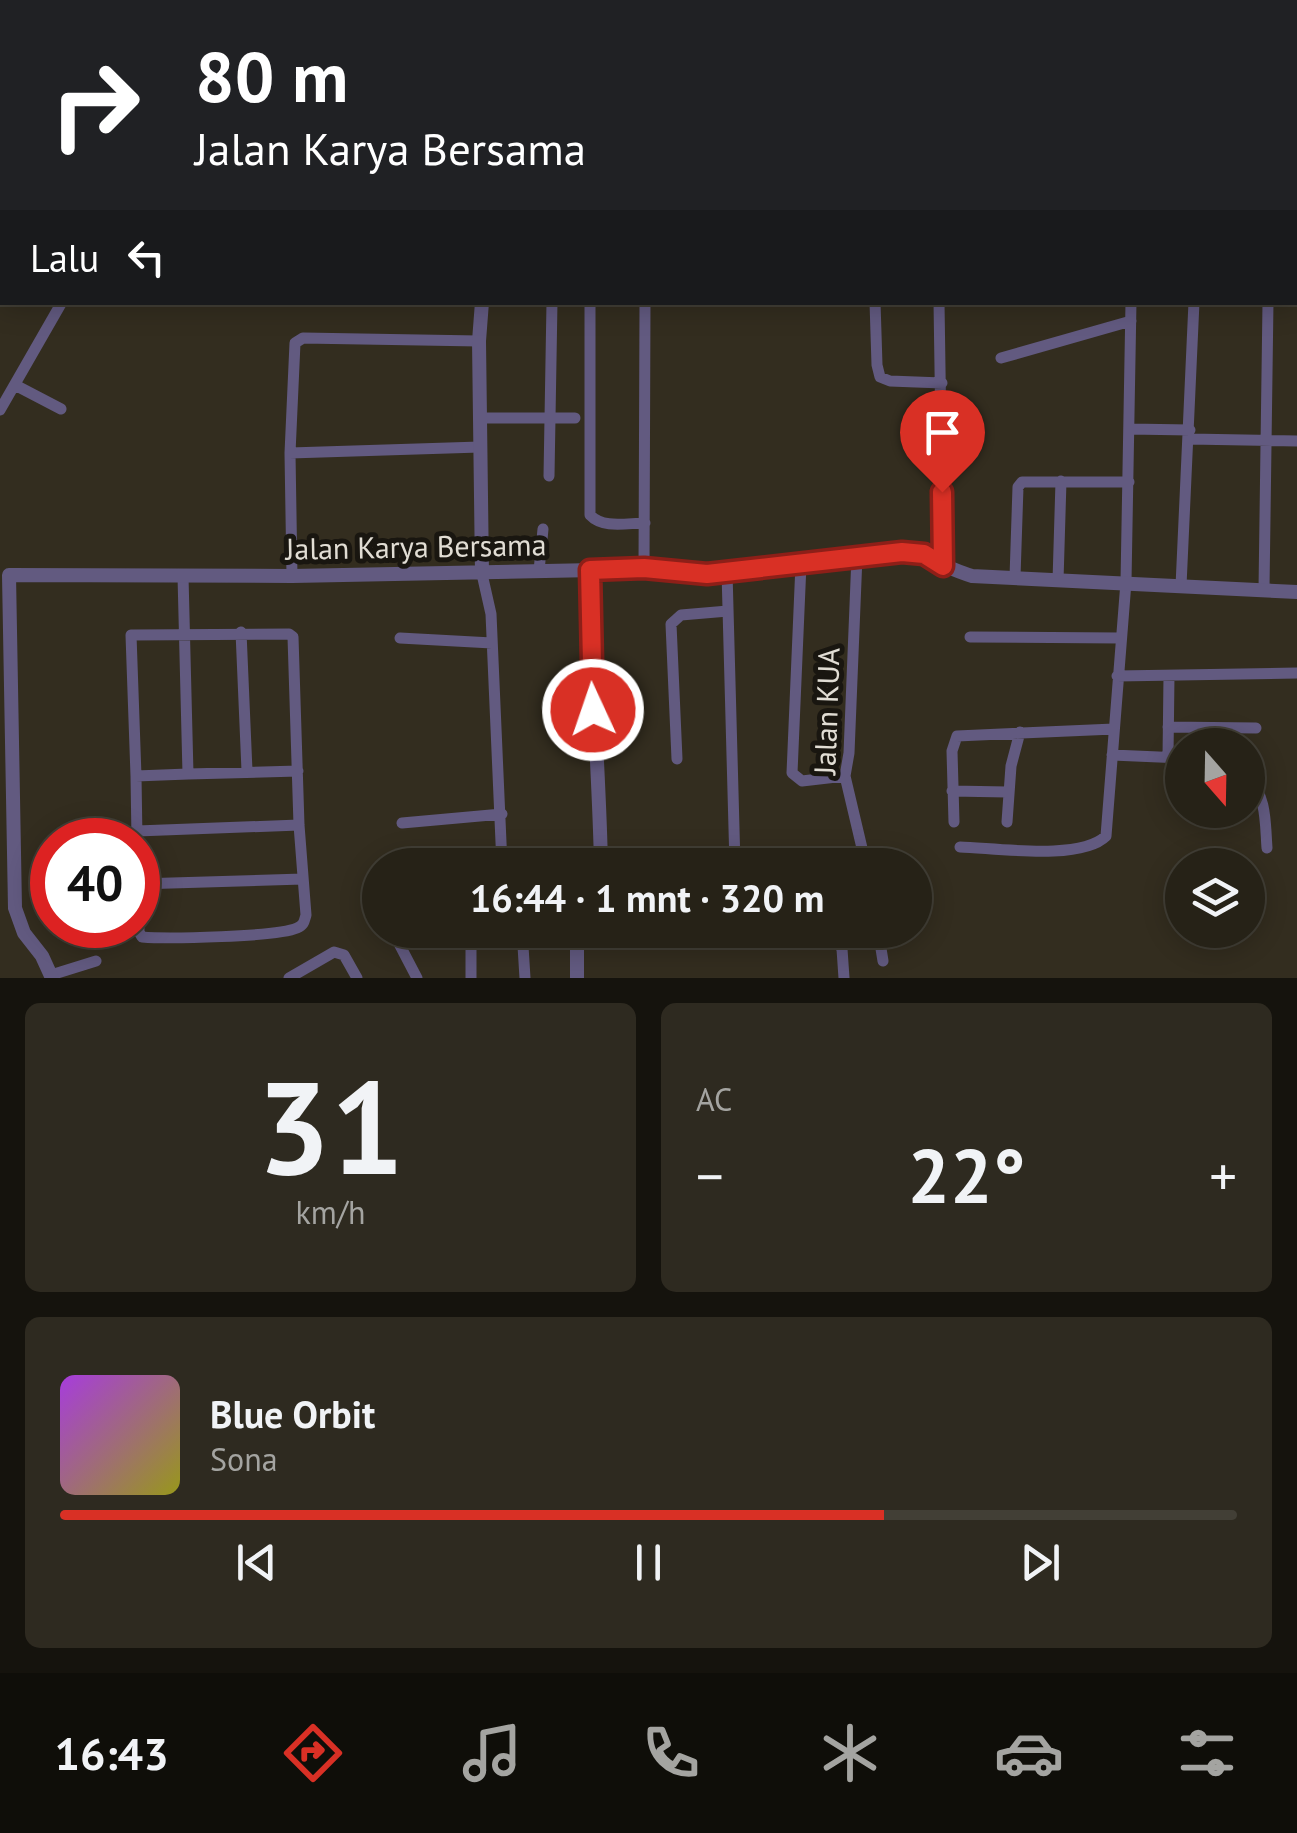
<!DOCTYPE html>
<html lang="id">
<head>
<meta charset="utf-8">
<style>
	:root { --surface:#262217; --page:#2e2a20; --text:#f1f3f6; --muted:#a4a4a1; --line:#423f36; --accent:#d93025 }
	body { margin:0; font-family:"PT Sans",sans-serif; background:var(--page); color:var(--text); height:100vh; display:flex; flex-direction:column; font-size:38px; white-space:nowrap }
	* { box-sizing:border-box; margin:0 }
	p { font-size:32px; color:var(--muted) }
	.icon { flex:none; width:55px; height:55px; fill:none; stroke:currentColor; stroke-width:2; stroke-linecap:round; stroke-linejoin:round }
	.map { position:relative; height:978px; overflow:hidden }
	.side { display:flex; flex-direction:column; gap:25px; padding:25px; background:#15130d; flex:1 }
	.side>* { flex:none }
	.hud { position:absolute; left:0px; top:0px; width:1298px; height:305px; box-shadow:0 5px 25px #0003,0 0 0 2px var(--line); background:#202124; color:#fff; overflow:hidden }
	.needle { width:65px; rotate:160deg }
	.buttons { position:absolute; left:1165px; top:728px; display:grid; gap:20px }
	.buttons a { display:grid; place-items:center; width:100px; height:100px; border-radius:50%; background:var(--surface); box-shadow:0 5px 25px #0003,0 0 0 2px var(--line); font-size:50px }
	.speed { position:absolute; left:30px; top:818px; display:flex; gap:20px; font-size:50px; font-weight:700; text-align:center }
	.speed>* { display:grid; place-content:center; width:130px; height:130px; border-radius:50%; background:var(--surface); box-shadow:0 5px 25px #0003,0 0 0 2px var(--line); line-height:1 }
	.speed .limit { border:15px solid #d22; background:#fff; color:#111 }
	.pin { position:absolute; display:grid; place-items:center; width:85px; height:85px; color:#fff; margin:-102px -42px; border-radius:50% 50% 50% 0; rotate:-45deg; box-shadow:0 0 10px #0007 }
	.pin .icon { rotate:45deg }
	.me { position:absolute; width:110px; margin:-55px; rotate:357deg; stroke-linejoin:round; filter:drop-shadow(0 0 8px #0008) }
	.turn { display:flex; align-items:center; gap:35px; height:210px; padding:0 30px; font-size:45px }
	.turn .icon { width:130px; height:130px; stroke-width:2.5 }
	.turn b { display:block; font-size:70px; line-height:85px }
	.then { display:flex; align-items:center; height:95px; padding:0 30px; background:#0003; gap:20px; font-size:38px }
	.big { font-size:75px; font-weight:800; line-height:1.1 }
	.side .tile { flex:1; display:flex; flex-direction:column; justify-content:center; gap:15px; min-width:0; padding:0 35px; border-radius:15px; background:var(--page) }
	.side .dial { align-items:center; gap:0 }
	.dial b { font-size:130px; line-height:1 }
	.song { display:flex; align-items:center; gap:30px }
	.cover { width:120px; height:120px; border-radius:15px; background:linear-gradient(135deg,hsl(280 70% 55%),hsl(60 70% 35%)) }
	.played { height:10px; border-radius:5px; background:linear-gradient(90deg,var(--accent) 70%,var(--line) 70%) }
	.keys { display:flex; justify-content:space-around; direction:ltr }
	.heat { display:flex; justify-content:space-between; align-items:center; font-size:55px; direction:ltr }
	.side .tiles { flex:1; display:grid; gap:25px; grid-template-columns:1fr 1fr }
	.tile:last-child { grid-column:span 2 }
	.trip { position:absolute; left:362px; top:848px; width:570px; height:100px; border-radius:50px; background:var(--surface); box-shadow:0 5px 25px #0003,0 0 0 2px var(--line); font-weight:800; line-height:100px; text-align:center }
	.tab-bar { display:flex; height:160px; justify-content:space-around; align-items:center; background:#0f0e09; color:var(--muted) }
	.tab-bar .icon { width:70px; height:70px }
	.tab-bar .selected { color:var(--accent) }
	.tab-bar b { font-size:45px; color:var(--text) }
	.map>svg:first-child { display:block }
</style>
</head>
<body>
<div class="map">
<svg width="1297" height="978" viewBox="0 0 1297 978">
	<rect width="100%" height="100%" fill="#332d1f"/>
	<g fill="none" stroke-linecap="round" stroke-linejoin="round">
		<path stroke="#625a80" stroke-width="11" d="M 565,0 L 565,2
			M 983,0 L 984,2
			M 1103,0 L 1103,2
			M 1217,0 L 1217,2
			M 161,2 L 167,0
			M 0,7 L 2,9
			M 1295,97 L 1297,98
			M 0,104 L 2,105
			M 0,166 L 2,161
			M 0,250 L 2,251
			M 0,289 L 2,284
			M 1295,289 L 1297,289
			M 590,302 L 590,515 C 603,529 627,523 645,523
			M 875,302 L 877,365 L 880,377 L 890,381 L 942,383
			M 939,302 L 943,566
			M 1001,358 L 1131,321
			M 15,385 L 61,409
			M 0,410 L 62,302
			M 480,418 L 575,418
			M 1130,429 L 1190,430
			M 1190,439 L 1297,441
			M 290,453 L 480,447
			M 549,476 L 552,302
			M 857,556 L 849,753 L 845,776 L 866,865
			M 801,564 L 792,773 L 802,781 L 845,776
			M 644,569 L 645,302
			M 539,571 L 543,529
			M 727,572 L 735,865
			M 482,574 L 491,614 L 502,865
			M 292,576 L 290,453 L 295,343 L 303,338 L 479,341
			M 1015,577 L 1018,487 L 1022,482 L 1129,482
			M 1058,581 L 1061,481
			M 1181,586 L 1194,302
			M 1264,589 L 1268,302
			M 241,632 L 247,771
			M 970,637 L 1120,638
			M 400,638 L 492,643
			M 1117,676 L 1297,673
			M 1168,727 L 1256,728
			M 1112,755 L 1182,758
			M 1168,757 L 1169,676
			M 677,759 L 671,624 L 681,615 L 728,611
			M 188,774 L 298,771
			M 136,776 L 131,635 L 289,634 L 293,637 L 299,825 L 306,915 C 304,922 304,925 297,928 C 277,937 167,939 142,937 L 139,932 L 138,848
			M 1248,778 C 1267,797 1265,822 1267,848
			M 952,791 L 1007,792
			M 954,822 L 952,751 L 957,736 L 1114,729
			M 1007,822 L 1011,766 L 1020,732
			M 402,823 L 502,814
			M 137,831 L 299,825
			M 137,840 L 136,776 L 188,774 L 183,576
			M 960,847 C 995,848 1081,861 1106,836 L 1126,582 L 1131,302
			M 138,884 L 303,879
			M 471,930 L 471,978
			M 522,930 L 525,978
			M 878,930 L 883,961
			M 394,934 L 417,978
			M 761,940 L 801,935 L 836,940 L 842,949 L 844,978
			M 51,975 L 96,961
			M 289,978 L 334,952 L 344,955 L 357,978"/>
		<path stroke="#625a80" stroke-width="14" d="M 417,0 L 418,2
			M 482,302 L 479,341 L 482,574
			M 590,570 C 590,668 599,766 601,865
			M 52,978 L 42,956 L 24,933 L 15,908 L 9,575 L 292,576 L 644,569 L 707,574 L 902,552 C 928,555 947,569 972,576 L 1297,592
			M 577,978 L 577,947 L 581,930"/>
	</g>
	<g fill="none" stroke-linecap="round" stroke-linejoin="round">
		<g stroke="#8d1f18" stroke-width="25">
			<path id="route" d="M 593,710 L 590,570 L 644,568 L 707,574 L 902,552 L 924,554 L 943,566 L 942,492"/>
		</g>
		<use href="#route" stroke="#d93025" stroke-width="18"/>
	</g>
	<g text-anchor="middle" dominant-baseline="central" stroke-width="10" stroke-linejoin="round" paint-order="stroke">
		<g font-size="30" fill="#e1ddd4" stroke="#191610">
			<text transform="translate(416 546) rotate(-1)">Jalan Karya Bersama</text>
			<text transform="translate(826 711) rotate(-88)">Jalan KUA</text>
		</g>
	</g>
</svg>
<div class="buttons">
<a><svg class="needle" viewBox="-14 -14 28 28"><path d="M0-13l5 13h-10z" fill="#e53935"/><path d="M0 13l5-13h-10z" fill="#a4a4a1"/></svg></a>
<a><svg class="icon" aria-label="layers" viewBox="0 0 24 24"><path d="M12 4l9 5-9 5-9-5zM3 14l9 5 9-5"/></svg></a>
</div>
<div class="speed"><div class="limit">40</div></div>
<div class="pin" style="left:942px;top:492px;background:#d93025"><svg class="icon" aria-label="arrive" viewBox="0 0 24 24"><path d="M6 21V4h12l-3 4 3 4H6"/></svg></div>
<svg class="me" style="left:593px;top:710px" viewBox="-20 -20 40 40"><circle r="17" fill="#d93025" stroke="#fff" stroke-width="3"/><path d="M0-11L8 9 0 5-8 9z" fill="#fff"/></svg>
<div class="trip">16:44 · 1 mnt · 320 m</div>
<div class="hud">
<div class="turn"><svg class="icon" aria-label="right" viewBox="0 0 24 24"><path d="M7 20v-9h11M14 6l5 5-5 5"/></svg><div><b>80 m</b>Jalan Karya Bersama</div></div>
<div class="then">Lalu<svg class="icon" aria-label="left" viewBox="0 0 24 24"><path d="M17 20v-9H6M10 6l-5 5 5 5"/></svg></div>
</div>
</div>
<section class="side">
<div class="tiles">
<div class="tile dial"><b>31</b><p>km/h</p></div>
<div class="tile"><p>AC</p>
<div class="heat"><a>−</a><b class="big">22°</b><a>+</a></div>
</div>
<div class="tile">
<div class="song"><i class="cover"></i><div><b>Blue Orbit</b><p>Sona</p></div></div>
<div class="played"></div>
<div class="keys"><svg class="icon" aria-label="previous" viewBox="0 0 24 24"><path d="M18 5L8 12l10 7zM5 5v14"/></svg><svg class="icon" aria-label="pause" viewBox="0 0 24 24"><path d="M8 5v14M16 5v14"/></svg><svg class="icon" aria-label="next" viewBox="0 0 24 24"><path d="M6 5l10 7-10 7zM19 5v14"/></svg></div>
</div>
</div>
</section>
<nav class="tab-bar">
<b>16:43</b>
<svg class="icon selected" aria-label="directions" viewBox="0 0 24 24"><path d="M12 3l9 9-9 9-9-9zM9 14v-3h6M13 9l2 2-2 2"/></svg>
<svg class="icon" aria-label="music" viewBox="0 0 24 24"><path d="M9 18V5l10-2v13"/><circle cx="6" cy="18" r="3"/><circle cx="16" cy="16" r="3"/></svg>
<svg class="icon" aria-label="phone" viewBox="0 0 24 24"><path d="M5 4h4l2 5-3 2q2 4 5 5l2-3 5 2v4C11 20 4 13 5 4z"/></svg>
<svg class="icon" aria-label="climate" viewBox="0 0 24 24"><path d="M12 3v18M4 7l16 10M4 17L20 7"/></svg>
<svg class="icon" aria-label="car" viewBox="0 0 24 24"><path d="M5 17H2v-5l4-1 3-4h7l3 4 3 1v5h-3M9 17h6M6 11h13"/><circle cx="7" cy="17" r="2"/><circle cx="17" cy="17" r="2"/></svg>
<svg class="icon" aria-label="filters" viewBox="0 0 24 24"><path d="M4 7h16M4 17h16"/><circle cx="9" cy="7" r="2"/><circle cx="15" cy="17" r="2"/></svg>
</nav>
</body>
</html>
